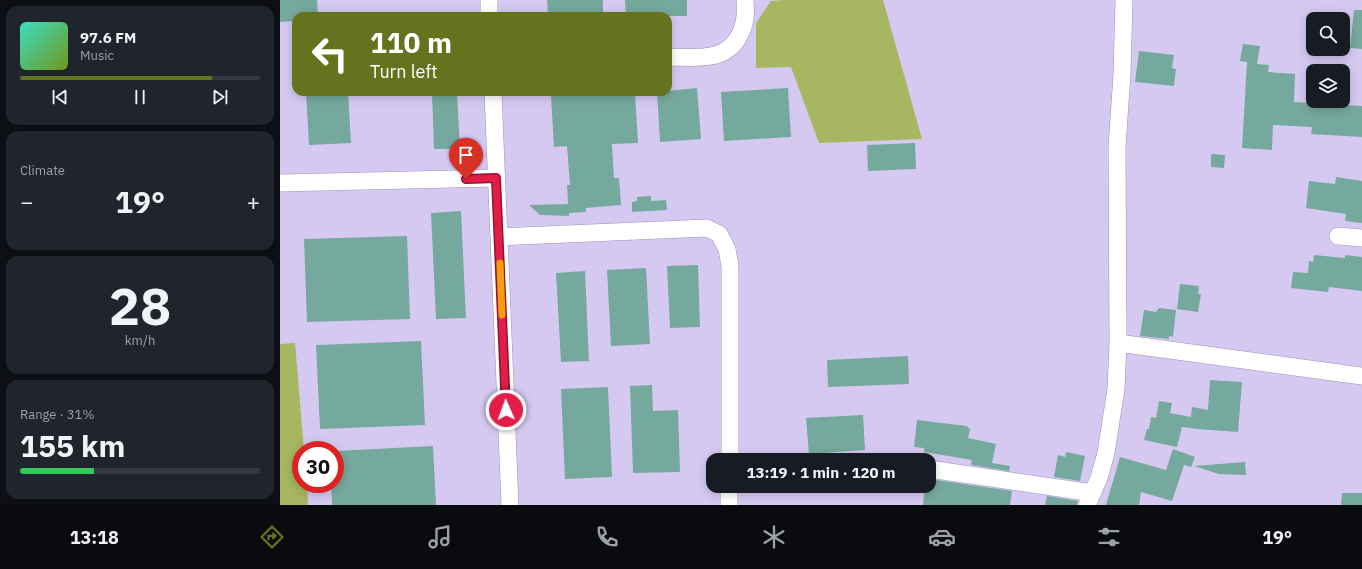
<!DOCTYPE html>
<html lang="en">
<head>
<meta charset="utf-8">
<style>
	:root { --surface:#171b24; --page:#20242c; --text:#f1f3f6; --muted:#9ea1a6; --line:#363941; --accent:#65731e }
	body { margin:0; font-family:"IBM Plex Sans",sans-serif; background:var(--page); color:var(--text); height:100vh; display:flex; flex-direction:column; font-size:15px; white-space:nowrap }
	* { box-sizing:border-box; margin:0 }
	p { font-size:13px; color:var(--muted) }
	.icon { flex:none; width:22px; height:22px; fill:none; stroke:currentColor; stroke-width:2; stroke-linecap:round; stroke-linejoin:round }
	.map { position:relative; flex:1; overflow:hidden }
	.panel { display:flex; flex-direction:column; gap:6px; padding:6px; background:#0d0f14; width:280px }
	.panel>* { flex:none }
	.top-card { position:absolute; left:12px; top:12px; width:380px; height:84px; border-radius:12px; box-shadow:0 2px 10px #0003; background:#65731e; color:#fff; overflow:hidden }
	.controls { position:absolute; left:1026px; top:12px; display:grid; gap:8px }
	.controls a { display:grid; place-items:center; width:44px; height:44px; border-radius:8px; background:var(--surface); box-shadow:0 2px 10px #0003; font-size:20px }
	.speed { position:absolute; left:12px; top:441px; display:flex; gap:8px; font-size:20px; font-weight:700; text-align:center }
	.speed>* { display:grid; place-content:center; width:52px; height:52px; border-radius:50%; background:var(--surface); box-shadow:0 2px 10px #0003; line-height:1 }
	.speed .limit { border:6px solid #d22; background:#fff; color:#111 }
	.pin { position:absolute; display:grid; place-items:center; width:34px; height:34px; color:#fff; margin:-41px -17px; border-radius:50% 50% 50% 0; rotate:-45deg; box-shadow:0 0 4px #0007 }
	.pin .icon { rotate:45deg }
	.me { position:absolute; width:44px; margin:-22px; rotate:358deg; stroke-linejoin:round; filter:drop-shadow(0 0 3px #0008) }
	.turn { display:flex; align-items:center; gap:14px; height:84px; padding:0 12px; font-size:18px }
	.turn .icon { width:52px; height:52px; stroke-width:2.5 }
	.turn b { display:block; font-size:28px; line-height:34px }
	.big { font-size:30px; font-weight:700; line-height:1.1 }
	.panel .tile { flex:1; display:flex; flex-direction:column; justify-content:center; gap:6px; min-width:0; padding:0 14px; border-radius:12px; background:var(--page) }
	.panel .dial { align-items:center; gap:0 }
	.dial b { font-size:52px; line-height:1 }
	.song { display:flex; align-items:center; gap:12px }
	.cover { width:48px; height:48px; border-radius:6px; background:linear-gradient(135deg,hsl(170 70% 55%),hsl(80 70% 35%)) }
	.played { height:4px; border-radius:2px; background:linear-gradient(90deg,var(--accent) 80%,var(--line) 80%) }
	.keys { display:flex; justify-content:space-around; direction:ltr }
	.heat { display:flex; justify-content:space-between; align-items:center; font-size:22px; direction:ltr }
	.charge { height:6px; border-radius:3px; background:linear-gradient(90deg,#34c759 31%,var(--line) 0) }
	.trip { position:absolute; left:426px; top:453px; width:230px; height:40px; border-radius:12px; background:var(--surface); box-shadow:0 2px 10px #0003; font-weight:700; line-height:40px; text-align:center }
	.tab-bar { display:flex; height:64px; justify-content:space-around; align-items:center; background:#090b0e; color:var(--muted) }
	.tab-bar .icon { width:28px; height:28px }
	.tab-bar .active { color:var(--accent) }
	.tab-bar b { font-size:18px; color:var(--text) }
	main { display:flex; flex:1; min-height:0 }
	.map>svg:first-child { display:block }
</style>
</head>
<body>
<main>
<section class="panel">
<div class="tile">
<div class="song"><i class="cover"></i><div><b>97.6 FM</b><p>Music</p></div></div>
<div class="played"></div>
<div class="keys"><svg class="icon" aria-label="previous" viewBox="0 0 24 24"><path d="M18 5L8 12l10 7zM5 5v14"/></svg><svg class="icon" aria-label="pause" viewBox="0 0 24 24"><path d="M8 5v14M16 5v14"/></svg><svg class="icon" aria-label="next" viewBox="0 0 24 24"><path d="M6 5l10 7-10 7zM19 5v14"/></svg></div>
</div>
<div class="tile"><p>Climate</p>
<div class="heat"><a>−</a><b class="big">19°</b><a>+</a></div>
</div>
<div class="tile dial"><b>28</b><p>km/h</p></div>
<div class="tile"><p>Range · 31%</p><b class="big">155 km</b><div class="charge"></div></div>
</section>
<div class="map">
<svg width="1082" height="505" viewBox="0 0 1082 505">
	<rect width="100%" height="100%" fill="#d5c9f2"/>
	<path fill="#a6b661" d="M 503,0 L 603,0 L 642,139 L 539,143 L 511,67 L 476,68 L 476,23 L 491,1 Z
		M 15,343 L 24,450 L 21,450 L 21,484 L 27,484 L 28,505 L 0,505 L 0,344 Z"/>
	<path fill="#76a99d" d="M 0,0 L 37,0 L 38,16 L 16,16 L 16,21 L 0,22 Z
		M 267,0 L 323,0 L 323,16 L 268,16 Z
		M 345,0 L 407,0 L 407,16 L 346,16 Z
		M 1074,10 L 1082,10 L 1082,49 L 1070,48 Z
		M 963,44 L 980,46 L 977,64 L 989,65 L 988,72 L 1015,74 L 1014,102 L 1082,106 L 1082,137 L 1031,134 L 1032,127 L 993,125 L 992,150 L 962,148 L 967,62 L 960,61 Z
		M 859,51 L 894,55 L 892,68 L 896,69 L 894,86 L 855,82 Z
		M 417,88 L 421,139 L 380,142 L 377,92 Z
		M 508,88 L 511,137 L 444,141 L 441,92 Z
		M 26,92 L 68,92 L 71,143 L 29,145 Z
		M 152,92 L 177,92 L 180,149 L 154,149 Z
		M 355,93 L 358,143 L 332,144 L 334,178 L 339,178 L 341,205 L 306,208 L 306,212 L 289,213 L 289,216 L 260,215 L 249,205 L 288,204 L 287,185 L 290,185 L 287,146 L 274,147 L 271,96 Z
		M 635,143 L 636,169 L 588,171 L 587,145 Z
		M 931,154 L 945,155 L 944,168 L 931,167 Z
		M 1056,177 L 1082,181 L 1082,223 L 1065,221 L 1066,214 L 1026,208 L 1029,181 L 1055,184 Z
		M 371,196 L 371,201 L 386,200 L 387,210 L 352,212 L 352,202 L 357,201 L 357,197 Z
		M 181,211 L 186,318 L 156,319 L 151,213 Z
		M 127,236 L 130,319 L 27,322 L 24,239 Z
		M 1034,255 L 1065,258 L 1065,255 L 1082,257 L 1082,291 L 1049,287 L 1048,292 L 1011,288 L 1013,272 L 1028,273 L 1029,261 L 1033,262 Z
		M 418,265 L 420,327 L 390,328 L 387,266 Z
		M 366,268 L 370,344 L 331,346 L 327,270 Z
		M 305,271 L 309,361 L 281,362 L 276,273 Z
		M 900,284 L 919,286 L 918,294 L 921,294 L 918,312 L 897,309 Z
		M 879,308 L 896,310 L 893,337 L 889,336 L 889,339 L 860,336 L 864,310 L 876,312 Z
		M 141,341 L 145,425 L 40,429 L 36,345 Z
		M 628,356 L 629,384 L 548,387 L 547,360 Z
		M 930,380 L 962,382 L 958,432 L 917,429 L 902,427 L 897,447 L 864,440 L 867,429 L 869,429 L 871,417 L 876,418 L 879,401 L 892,403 L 890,413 L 911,417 L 912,407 L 928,410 Z
		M 372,385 L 373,411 L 398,410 L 400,472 L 353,473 L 350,386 Z
		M 328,387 L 332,477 L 285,479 L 281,389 Z
		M 583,415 L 585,450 L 529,454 L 526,418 Z
		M 637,420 L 687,426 L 690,430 L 688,438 L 716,444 L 712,463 L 730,466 L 729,471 L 691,465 L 692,460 L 644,452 L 644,448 L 634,447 Z
		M 153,446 L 156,505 L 52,505 L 51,484 L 55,484 L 55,451 Z
		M 893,449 L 915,457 L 911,467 L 904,465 L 892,501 L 861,492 L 859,505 L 826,505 L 840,457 L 886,470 Z
		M 786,452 L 805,456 L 800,481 L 774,477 L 778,455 L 785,457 Z
		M 965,462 L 966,475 L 939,474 L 914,466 Z
		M 649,479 L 732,491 L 730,505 L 643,505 L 645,486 L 649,486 Z
		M 1062,493 L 1082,493 L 1082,505 L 1061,505 Z
		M 767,496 L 798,501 L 797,505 L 765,505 Z"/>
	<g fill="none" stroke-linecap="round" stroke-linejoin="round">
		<g stroke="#9d91b8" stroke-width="18">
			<path id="street" d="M 209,0 L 209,16
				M 388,57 C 415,57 447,63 460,34 C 466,23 466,12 465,0
				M 213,92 L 230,505
				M 0,183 L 216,178
				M 1058,236 L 1082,238
				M 219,237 L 427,228 L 439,234 L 447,249 L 450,266 L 450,460
				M 838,343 L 1082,376
				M 649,469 L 813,493
				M 449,505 L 449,486
				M 807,505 L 819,478 L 826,453 L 836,389 L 838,343 L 837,147 L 842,74 L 844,0"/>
		</g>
		<use href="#street" stroke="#fff" stroke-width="17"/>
	</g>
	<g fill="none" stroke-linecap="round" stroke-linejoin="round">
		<g stroke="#92132f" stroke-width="10">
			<path id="route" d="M 186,179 L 216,178 L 226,410"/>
		</g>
		<use href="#route" stroke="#e11d48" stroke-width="7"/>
		<path stroke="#f59e0b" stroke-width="7" d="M 220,263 L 222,315"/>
	</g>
</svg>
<div class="controls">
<a><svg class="icon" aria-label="search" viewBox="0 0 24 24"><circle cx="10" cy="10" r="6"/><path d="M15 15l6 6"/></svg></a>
<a><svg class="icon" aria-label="layers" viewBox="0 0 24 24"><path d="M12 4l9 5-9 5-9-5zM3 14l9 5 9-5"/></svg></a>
</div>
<div class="speed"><div class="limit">30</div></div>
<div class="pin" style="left:186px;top:179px;background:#d93025"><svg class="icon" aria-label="arrive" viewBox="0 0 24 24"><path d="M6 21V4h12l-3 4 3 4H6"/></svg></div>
<svg class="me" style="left:226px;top:410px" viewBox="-20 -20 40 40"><circle r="17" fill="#e11d48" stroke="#fff" stroke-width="3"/><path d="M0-11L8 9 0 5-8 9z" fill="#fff"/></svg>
<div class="trip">13:19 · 1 min · 120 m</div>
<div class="top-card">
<div class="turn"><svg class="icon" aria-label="left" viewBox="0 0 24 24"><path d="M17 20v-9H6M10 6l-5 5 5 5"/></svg><div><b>110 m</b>Turn left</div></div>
</div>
</div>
</main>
<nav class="tab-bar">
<b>13:18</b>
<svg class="icon active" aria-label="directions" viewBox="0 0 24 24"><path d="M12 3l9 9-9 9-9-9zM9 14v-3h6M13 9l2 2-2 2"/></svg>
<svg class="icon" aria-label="music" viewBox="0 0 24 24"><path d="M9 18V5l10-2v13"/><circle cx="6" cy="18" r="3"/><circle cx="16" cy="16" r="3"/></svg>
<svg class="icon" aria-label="phone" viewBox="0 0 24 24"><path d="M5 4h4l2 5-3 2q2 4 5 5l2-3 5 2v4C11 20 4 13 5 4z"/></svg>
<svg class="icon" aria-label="climate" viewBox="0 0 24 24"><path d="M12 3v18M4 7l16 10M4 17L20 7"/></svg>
<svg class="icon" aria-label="car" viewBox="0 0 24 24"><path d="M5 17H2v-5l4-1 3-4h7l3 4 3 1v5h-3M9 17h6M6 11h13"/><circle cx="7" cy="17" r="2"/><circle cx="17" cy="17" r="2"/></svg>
<svg class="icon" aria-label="filters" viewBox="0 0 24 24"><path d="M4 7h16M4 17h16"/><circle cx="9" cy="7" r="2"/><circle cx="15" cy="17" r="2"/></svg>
<b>19°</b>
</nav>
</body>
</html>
